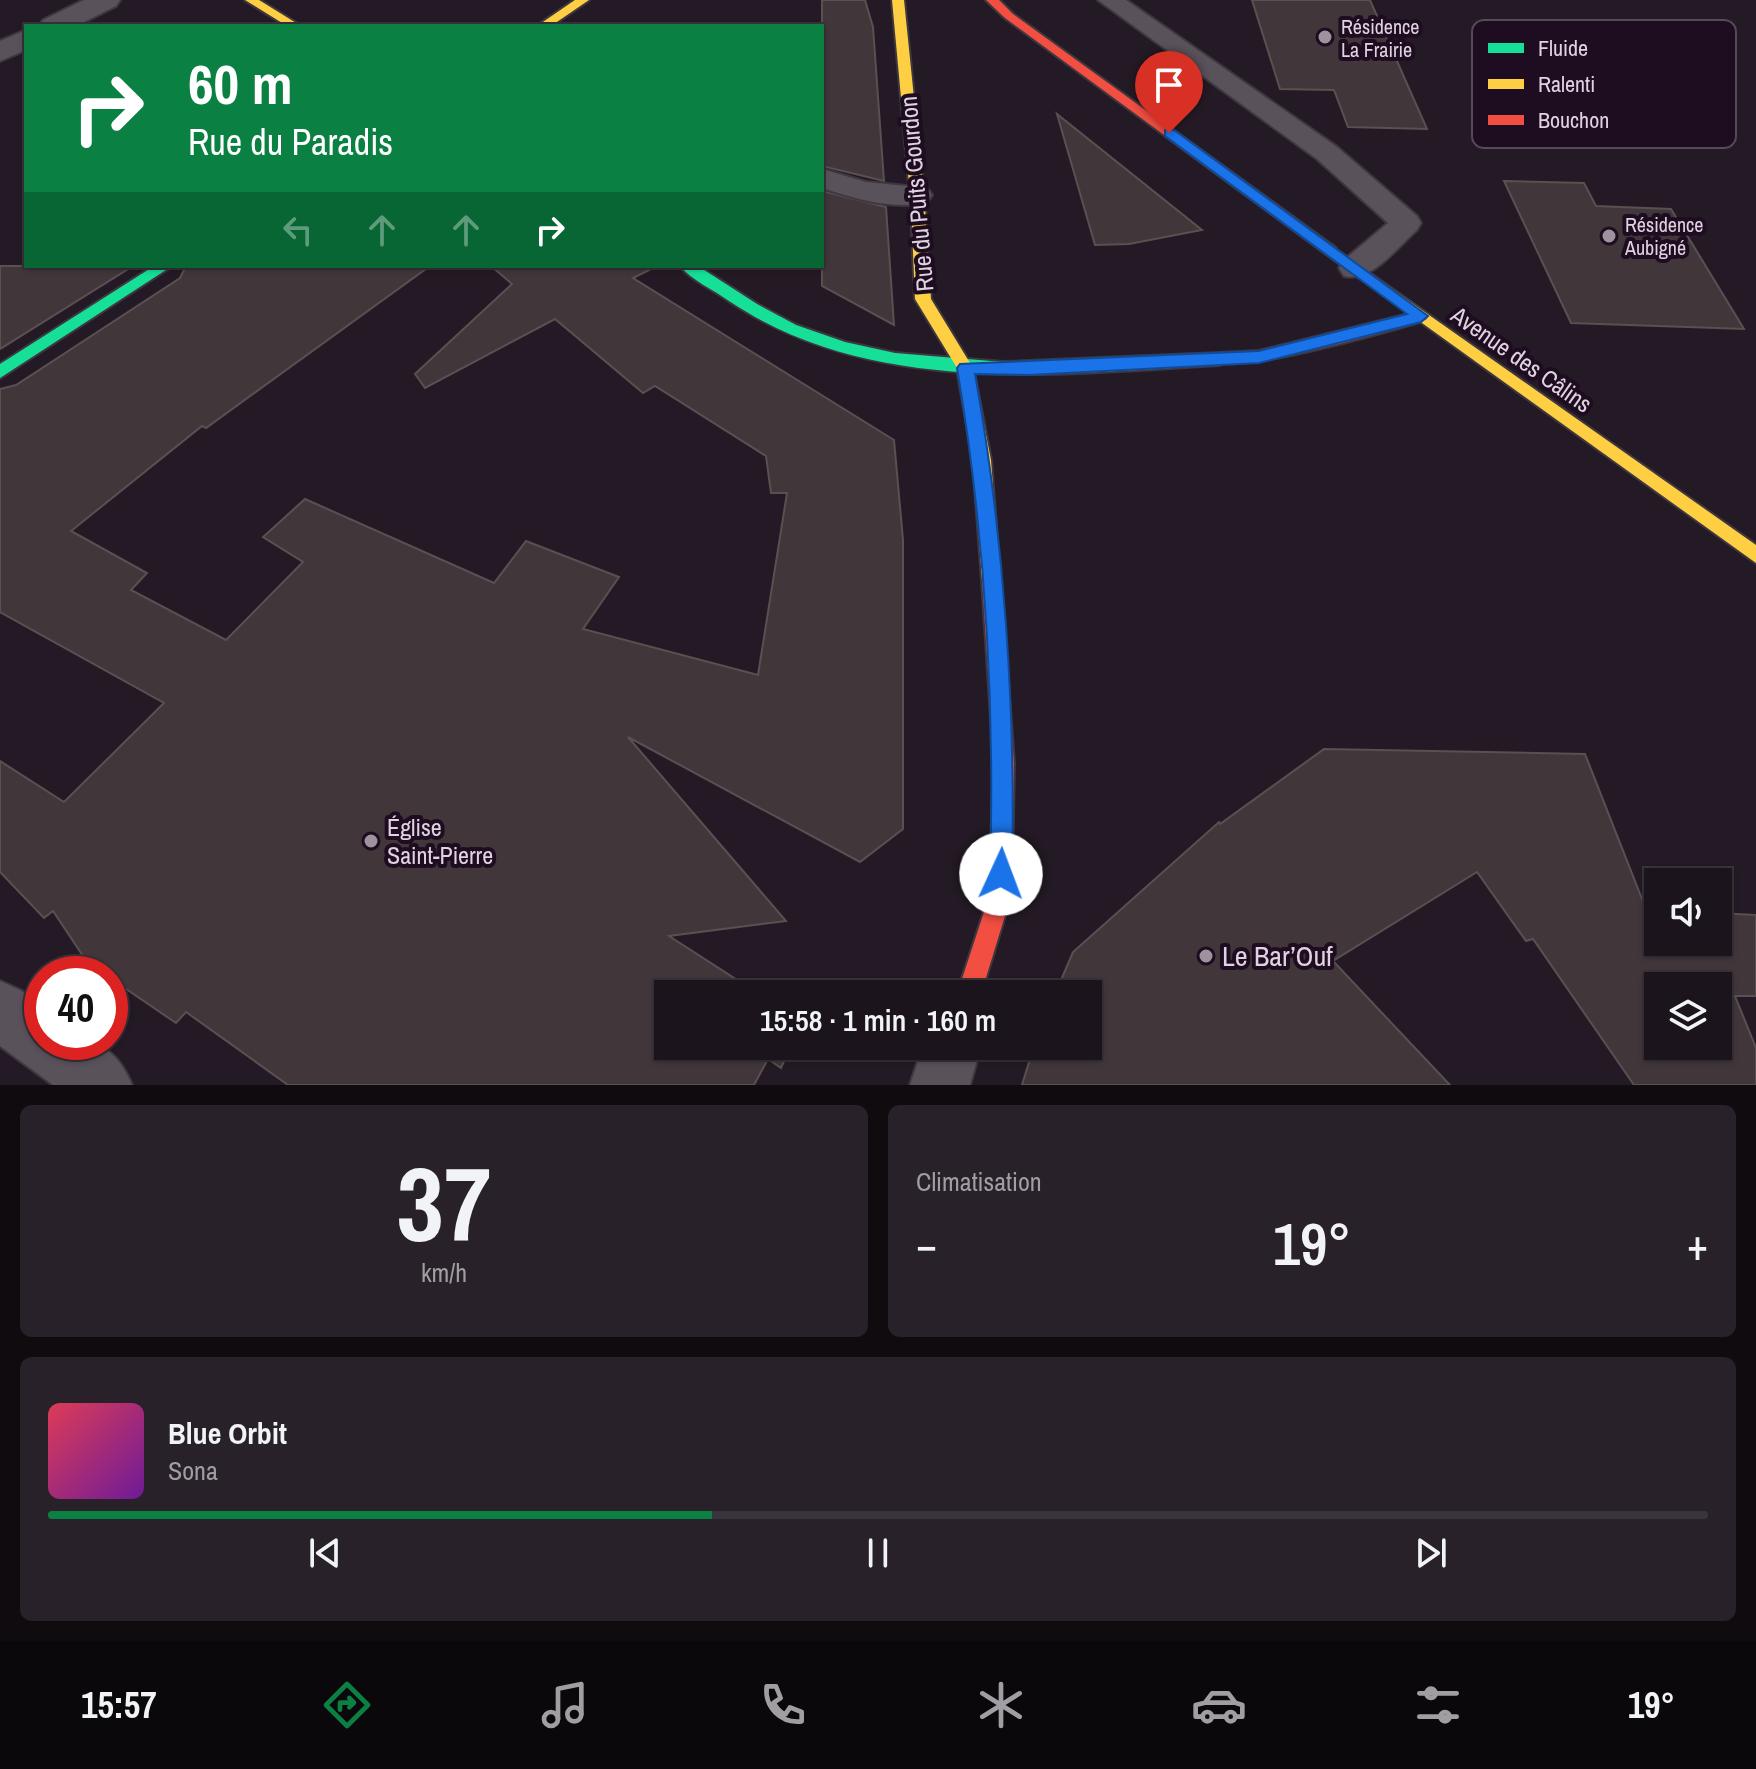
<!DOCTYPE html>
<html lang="fr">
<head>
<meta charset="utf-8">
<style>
	:root { --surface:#1b141c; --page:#282129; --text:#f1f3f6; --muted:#a09ea3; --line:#39333b; --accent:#0b8043 }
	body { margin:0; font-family:"Archivo Narrow",sans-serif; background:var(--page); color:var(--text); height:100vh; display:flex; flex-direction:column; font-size:30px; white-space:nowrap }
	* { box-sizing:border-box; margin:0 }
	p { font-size:26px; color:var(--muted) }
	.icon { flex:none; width:44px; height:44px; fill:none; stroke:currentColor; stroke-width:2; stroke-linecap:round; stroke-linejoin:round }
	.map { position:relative; height:1085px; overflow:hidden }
	.details { display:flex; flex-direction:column; gap:20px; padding:20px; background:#0f0b0f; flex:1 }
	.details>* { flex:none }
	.guide { position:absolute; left:24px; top:24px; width:800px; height:244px; border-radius:0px; box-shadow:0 2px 6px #0004,0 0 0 2px var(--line); background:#0b8043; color:#fff; overflow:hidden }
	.tools { position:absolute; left:1644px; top:868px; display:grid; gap:16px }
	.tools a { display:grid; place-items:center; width:88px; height:88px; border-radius:0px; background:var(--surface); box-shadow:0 2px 6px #0004,0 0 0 2px var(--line); font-size:40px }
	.speed { position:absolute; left:24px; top:956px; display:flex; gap:16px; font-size:40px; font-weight:700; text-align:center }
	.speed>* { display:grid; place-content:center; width:104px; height:104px; border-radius:50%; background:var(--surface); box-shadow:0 2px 6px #0004,0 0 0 2px var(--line); line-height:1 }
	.speed .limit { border:12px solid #d22; background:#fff; color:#111 }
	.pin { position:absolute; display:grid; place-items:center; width:68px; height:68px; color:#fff; margin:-82px -34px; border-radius:50% 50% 50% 0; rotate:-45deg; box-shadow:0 0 8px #0007 }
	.pin .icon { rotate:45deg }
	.me { position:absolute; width:88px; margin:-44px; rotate:2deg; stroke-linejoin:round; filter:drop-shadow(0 0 6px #0008) }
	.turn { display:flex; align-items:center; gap:28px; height:168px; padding:0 32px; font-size:36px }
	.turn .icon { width:104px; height:104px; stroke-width:2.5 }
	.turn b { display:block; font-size:56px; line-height:68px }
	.lanes { display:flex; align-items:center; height:76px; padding:0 32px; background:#0003; justify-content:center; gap:40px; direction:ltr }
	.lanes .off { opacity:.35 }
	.big { font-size:60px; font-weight:600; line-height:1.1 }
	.details .tile { flex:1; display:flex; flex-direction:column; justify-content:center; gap:12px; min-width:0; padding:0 28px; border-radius:12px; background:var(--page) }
	.details .dial { align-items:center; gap:0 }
	.dial b { font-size:104px; line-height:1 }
	.song { display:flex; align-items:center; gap:24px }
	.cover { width:96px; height:96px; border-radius:12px; background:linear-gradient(135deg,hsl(350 70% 55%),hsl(280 70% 35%)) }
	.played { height:8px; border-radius:4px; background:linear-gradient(90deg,var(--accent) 40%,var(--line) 40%) }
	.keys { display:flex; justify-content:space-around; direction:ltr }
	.heat { display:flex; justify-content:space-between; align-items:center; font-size:44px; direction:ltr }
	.details .tiles { flex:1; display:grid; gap:20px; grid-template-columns:1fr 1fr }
	.tile:last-child { grid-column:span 2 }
	.trip { position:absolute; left:654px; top:980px; width:448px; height:80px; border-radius:0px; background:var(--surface); box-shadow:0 2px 6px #0004,0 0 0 2px var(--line); font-weight:600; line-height:80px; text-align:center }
	.menu { display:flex; height:128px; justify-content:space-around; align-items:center; background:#0b080b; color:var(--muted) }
	.menu .icon { width:56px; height:56px }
	.menu .current { color:var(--accent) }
	.menu b { font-size:36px; color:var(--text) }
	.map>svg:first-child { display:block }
</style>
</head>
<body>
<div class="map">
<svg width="1756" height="1085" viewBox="0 0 1756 1085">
	<rect width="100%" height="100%" fill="#241a25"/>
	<path fill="#41373a" stroke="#5a5052" stroke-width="2" fill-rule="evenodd" d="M 822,0 L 865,0 L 873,27 L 884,181 L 822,166 Z
		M 1252,0 L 1370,0 L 1427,129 L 1348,127 L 1334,90 L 1280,89 Z
		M 1057,114 L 1202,230 L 1129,244 L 1095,245 Z
		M 1504,181 L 1584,183 L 1596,206 L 1671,209 L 1744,329 L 1571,323 Z
		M 822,191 L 886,207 L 894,325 L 822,286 Z
		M 0,266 L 133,266 L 0,349 Z
		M 186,266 L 430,266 L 206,428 L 202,426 L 71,531 L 147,573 L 131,590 L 226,640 L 303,562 L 263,537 L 305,499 L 494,583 L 526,541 L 619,577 L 583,629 L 758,675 L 787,493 L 771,493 L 766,456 L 655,386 L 643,393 L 555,319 L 425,388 L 415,374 L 512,284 L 491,266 L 657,266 L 633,278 L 894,440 L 903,540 L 903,829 L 860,862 L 628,737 L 786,921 L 669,936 L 759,994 L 668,994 L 668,1046 L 791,1046 L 781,1068 L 768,1059 L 754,1085 L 288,1085 L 186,1012 L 176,1023 L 110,978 L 110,974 L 104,974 L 87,962 L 53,911 L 44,918 L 0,872 L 0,761 L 64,802 L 164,703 L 0,612 L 0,389 L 16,385 L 180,278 Z
		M 1324,749 L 1585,754 L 1646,909 L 1658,910 L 1658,942 L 1718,942 L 1718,913 L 1756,915 L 1756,996 L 1735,996 L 1756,1048 L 1756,1085 L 1634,1085 L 1533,939 L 1526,941 L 1477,872 L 1333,961 L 1450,1085 L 1022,1085 L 1034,1046 L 1088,1046 L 1088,994 L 1055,994 L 1073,952 L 1219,822 L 1220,824 ZM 1658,986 L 1718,986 L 1718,1046 L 1658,1046 Z"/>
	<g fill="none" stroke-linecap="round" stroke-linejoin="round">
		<g stroke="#3f3740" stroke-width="4">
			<path id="lane" d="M 1098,0 L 1126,0 L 1337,147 L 1417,216 L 1421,223 L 1417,230 C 1397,247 1372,283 1344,276 L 1339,268 L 1344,260 L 1388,223 L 1317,159 Z
				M 822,169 L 866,182 L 927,188 L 932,195 L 927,202 C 894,211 854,198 822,188 Z"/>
		</g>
		<g stroke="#3f3740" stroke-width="4">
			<path id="street" d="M 84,0 L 120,0 L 116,6 L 76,26 L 39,26 L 43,20 Z
				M 26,30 L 26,50 L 0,61 L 0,41 Z
				M 0,981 L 20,990 L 42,1005 L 42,1042 C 87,1042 112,1037 132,1085 L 53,1085 L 0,1046 Z
				M 923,1046 L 981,1046 L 970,1085 L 910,1085 Z"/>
		</g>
		<g stroke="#3f3740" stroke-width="4">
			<path id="fast" d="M 154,266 L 172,266 L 0,378 L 0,364 Z
				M 680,266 L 698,266 L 757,304 L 796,325 L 845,342 L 895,353 L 1003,362 L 1220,353 L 1228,359 L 1220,365 C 1056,374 873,397 729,301 C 714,290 691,280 680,266 Z"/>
		</g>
		<g stroke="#3f3740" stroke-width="4">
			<path id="slow" d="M 245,0 L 259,0 L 301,26 L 287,26 Z
				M 575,0 L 589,0 L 551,26 L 537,26 Z
				M 892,0 L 904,0 L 925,206 L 931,299 L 973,368 L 991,460 L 1000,580 L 998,586 L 991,588 L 984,586 L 982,580 L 973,460 L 957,368 L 915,299 L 911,206 Z
				M 1331,246 L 1756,545 L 1756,563 L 1326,254 L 1324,251 Z"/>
		</g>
		<g stroke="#3f3740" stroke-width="4">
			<path id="jam" d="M 986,0 L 999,0 L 1013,14 L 1336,248 L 1336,254 L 1326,254 L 1005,18 Z
				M 1421,311 L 1429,316 L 1426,320 C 1396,329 1228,378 1212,359 L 1220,353 L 1259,351 Z
				M 991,572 L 998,574 L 1000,580 L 1014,763 L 1012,874 L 1008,906 L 981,994 L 957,994 L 986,906 L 990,874 L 994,763 L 982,580 L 984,574 Z"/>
		</g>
		<use href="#lane" fill="#5a525b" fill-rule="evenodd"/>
		<use href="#street" fill="#5a525b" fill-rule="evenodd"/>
		<use href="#fast" fill="#16e098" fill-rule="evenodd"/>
		<use href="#slow" fill="#ffcf43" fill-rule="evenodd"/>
		<use href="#jam" fill="#f24e42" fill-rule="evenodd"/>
	</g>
	<path fill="#1a73e8" stroke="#114b97" stroke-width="2" d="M 1165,130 L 1174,130 L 1428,316 L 1421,322 L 1259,363 L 1028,375 L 975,374 C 1004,535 1016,711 1012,874 L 1009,882 L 1001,886 L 993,882 L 990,874 C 995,707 985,533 957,368 L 960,364 L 1259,351 L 1407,314 L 1165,136 Z"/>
	<g fill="#9e929f" stroke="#1e0c20" stroke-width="3">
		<circle cx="1325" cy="37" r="8"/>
		<circle cx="1609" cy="236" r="8"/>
		<circle cx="371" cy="841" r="8"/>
		<circle cx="1206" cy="956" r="8"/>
	</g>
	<g text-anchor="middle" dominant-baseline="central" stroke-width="8" stroke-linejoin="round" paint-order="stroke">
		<g font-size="20" fill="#e0d3e1" stroke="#1e0c20" text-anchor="start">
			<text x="1341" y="26">Résidence<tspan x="1341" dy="23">La Frairie</tspan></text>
			<text x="1625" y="224">Résidence<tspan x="1625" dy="23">Aubigné</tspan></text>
		</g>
		<g font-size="24" fill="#e0d3e1" stroke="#1e0c20">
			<text transform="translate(916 194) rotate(-95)">Rue du Puits Gourdon</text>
			<text transform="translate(1522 359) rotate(35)">Avenue des Câlins</text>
		</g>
		<g font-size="24" fill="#e0d3e1" stroke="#1e0c20" text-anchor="start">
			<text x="387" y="827">Église<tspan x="387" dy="28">Saint-Pierre</tspan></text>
		</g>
		<g font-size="28" fill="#e0d3e1" stroke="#1e0c20" text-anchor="start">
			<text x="1222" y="956">Le Bar’Ouf</text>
		</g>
	</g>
	<rect x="1472" y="20" width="264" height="128" rx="12" fill="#1e0c20" stroke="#58485a" stroke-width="2"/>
	<rect x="1488" y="43" width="36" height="10" fill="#16e098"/>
	<rect x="1488" y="79" width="36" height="10" fill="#ffcf43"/>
	<rect x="1488" y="115" width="36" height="10" fill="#f24e42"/>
	<g font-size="22" fill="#e0d3e1">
		<text x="1538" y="56">Fluide</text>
		<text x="1538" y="92">Ralenti</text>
		<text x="1538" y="128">Bouchon</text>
	</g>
</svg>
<div class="tools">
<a><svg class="icon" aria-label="sound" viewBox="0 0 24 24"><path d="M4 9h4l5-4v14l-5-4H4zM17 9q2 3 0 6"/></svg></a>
<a><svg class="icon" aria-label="layers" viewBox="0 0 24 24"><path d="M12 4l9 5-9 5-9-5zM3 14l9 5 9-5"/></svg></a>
</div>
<div class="speed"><div class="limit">40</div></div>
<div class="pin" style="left:1169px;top:133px;background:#d93025"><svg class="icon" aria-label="arrive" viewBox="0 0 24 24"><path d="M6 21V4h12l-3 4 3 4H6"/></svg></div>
<svg class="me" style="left:1001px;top:874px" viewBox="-20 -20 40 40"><circle r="19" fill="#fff"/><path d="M0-13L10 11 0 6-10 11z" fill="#1a73e8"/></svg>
<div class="trip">15:58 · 1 min · 160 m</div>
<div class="guide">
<div class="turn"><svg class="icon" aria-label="right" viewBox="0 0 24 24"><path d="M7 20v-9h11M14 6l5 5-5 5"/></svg><div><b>60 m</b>Rue du Paradis</div></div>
<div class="lanes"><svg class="icon off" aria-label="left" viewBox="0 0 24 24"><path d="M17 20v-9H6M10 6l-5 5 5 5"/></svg><svg class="icon off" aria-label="ahead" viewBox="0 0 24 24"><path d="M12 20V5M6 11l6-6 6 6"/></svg><svg class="icon off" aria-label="ahead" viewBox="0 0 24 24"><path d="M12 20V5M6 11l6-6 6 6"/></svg><svg class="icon" aria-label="right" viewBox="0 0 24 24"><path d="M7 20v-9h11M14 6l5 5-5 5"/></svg></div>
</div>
</div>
<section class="details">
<div class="tiles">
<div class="tile dial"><b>37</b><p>km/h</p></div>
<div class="tile"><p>Climatisation</p>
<div class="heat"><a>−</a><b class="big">19°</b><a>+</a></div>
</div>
<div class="tile">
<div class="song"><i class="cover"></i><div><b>Blue Orbit</b><p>Sona</p></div></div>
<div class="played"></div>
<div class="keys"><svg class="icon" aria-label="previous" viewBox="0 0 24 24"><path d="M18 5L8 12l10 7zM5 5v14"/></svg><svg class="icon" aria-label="pause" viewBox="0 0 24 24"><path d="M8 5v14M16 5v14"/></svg><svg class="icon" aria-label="next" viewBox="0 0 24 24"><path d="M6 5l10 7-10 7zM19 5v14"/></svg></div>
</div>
</div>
</section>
<nav class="menu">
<b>15:57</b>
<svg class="icon current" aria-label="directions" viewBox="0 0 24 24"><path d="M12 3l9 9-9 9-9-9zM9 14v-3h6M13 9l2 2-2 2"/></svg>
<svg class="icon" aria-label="music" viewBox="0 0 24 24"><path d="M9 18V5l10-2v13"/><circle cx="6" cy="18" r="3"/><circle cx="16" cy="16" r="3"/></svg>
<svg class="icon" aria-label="phone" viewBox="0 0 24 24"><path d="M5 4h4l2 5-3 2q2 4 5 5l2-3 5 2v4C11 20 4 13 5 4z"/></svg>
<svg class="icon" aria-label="climate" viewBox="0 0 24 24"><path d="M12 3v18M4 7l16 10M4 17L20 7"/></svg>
<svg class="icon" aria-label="car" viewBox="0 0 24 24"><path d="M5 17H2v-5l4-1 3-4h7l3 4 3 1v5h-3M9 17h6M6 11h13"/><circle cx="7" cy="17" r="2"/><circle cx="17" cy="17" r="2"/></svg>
<svg class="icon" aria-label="filters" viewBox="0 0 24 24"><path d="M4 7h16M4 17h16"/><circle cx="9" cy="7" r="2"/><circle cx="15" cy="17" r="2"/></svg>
<b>19°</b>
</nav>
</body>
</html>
